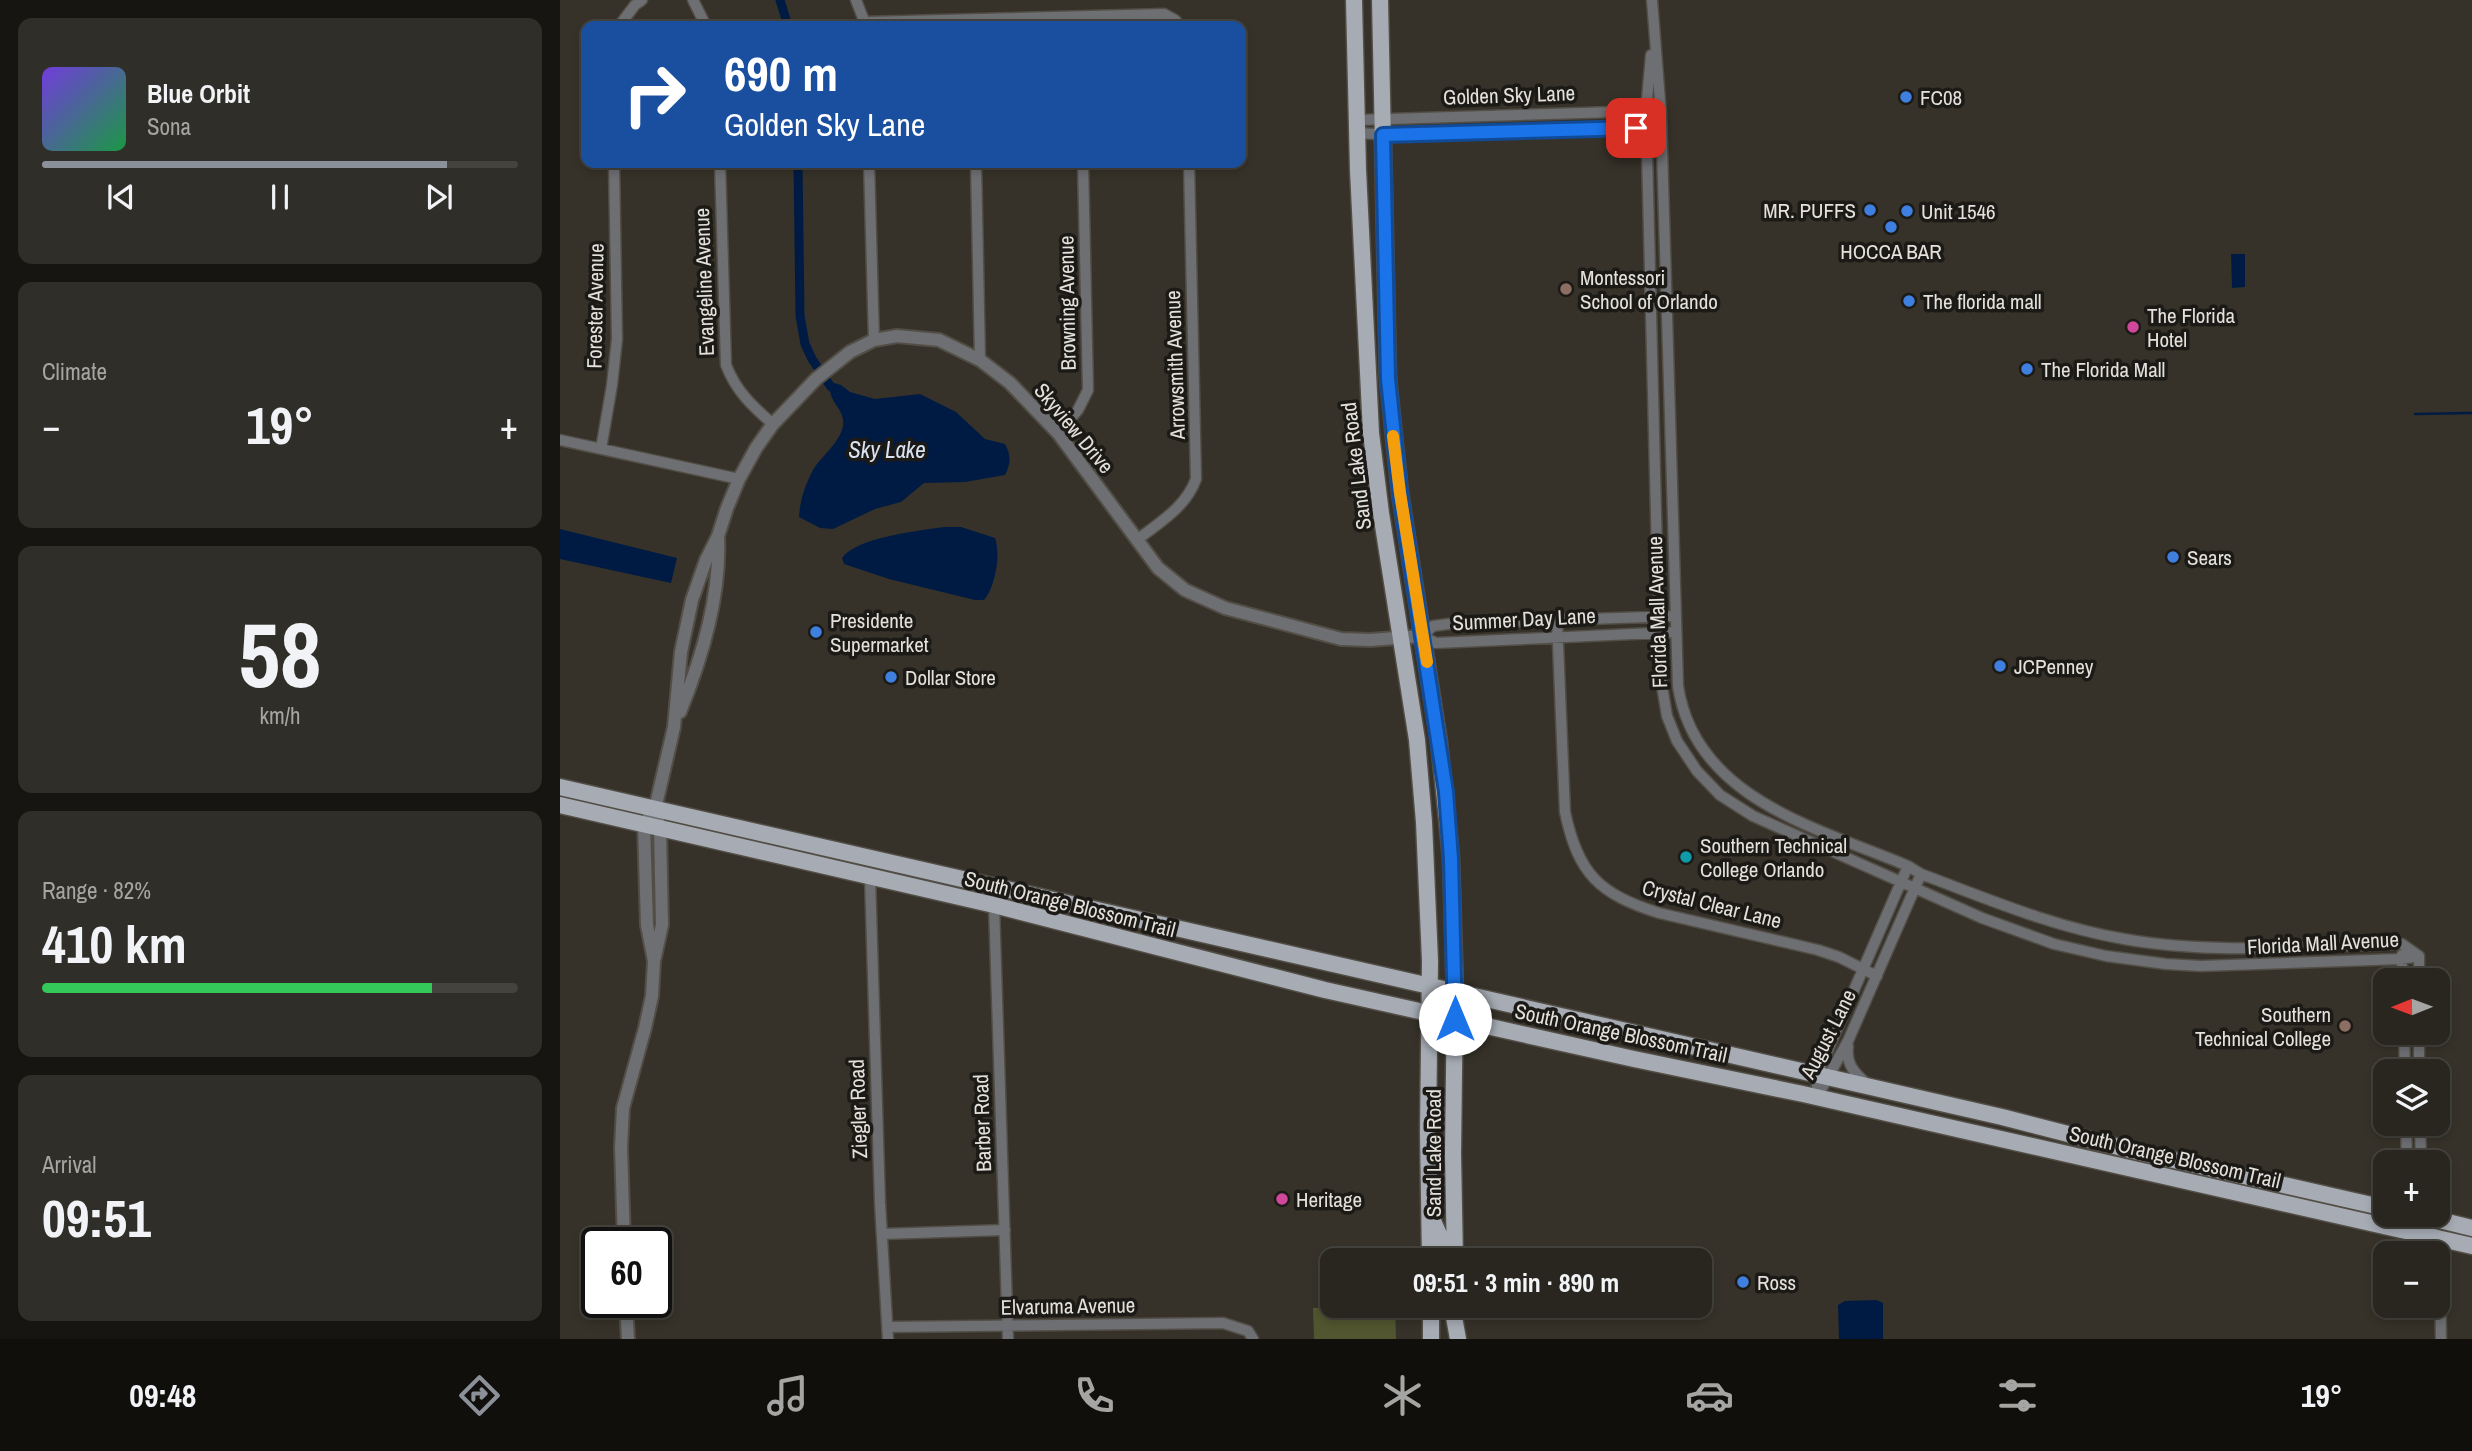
<!DOCTYPE html>
<html lang="en">
<head>
<meta charset="utf-8">
<style>
	:root { --surface:#28261f; --page:#302e28; --text:#f1f3f6; --muted:#a5a5a4; --line:#44433d; --accent:#8c9099 }
	body { margin:0; font-family:"Archivo Narrow",sans-serif; background:var(--page); color:var(--text); height:100vh; display:flex; flex-direction:column; font-size:26px; white-space:nowrap }
	* { box-sizing:border-box; margin:0 }
	p { font-size:23px; color:var(--muted) }
	.icon { flex:none; width:38px; height:38px; fill:none; stroke:currentColor; stroke-width:2; stroke-linecap:round; stroke-linejoin:round }
	.map { position:relative; flex:1; overflow:hidden }
	.sheet { display:flex; flex-direction:column; gap:18px; padding:18px; background:#161511; width:560px }
	.sheet>* { flex:none }
	.banner { position:absolute; left:21px; top:21px; width:665px; height:147px; border-radius:14px; box-shadow:0 4px 10px #0003,0 0 0 2px var(--line); background:#1a4fa0; color:#fff; overflow:hidden }
	.needle { width:46px; rotate:269deg }
	.controls { position:absolute; left:1813px; top:968px; display:grid; gap:14px }
	.controls a { display:grid; place-items:center; width:77px; height:77px; border-radius:14px; background:var(--surface); box-shadow:0 4px 10px #0003,0 0 0 2px var(--line); font-size:35px }
	.speed { position:absolute; left:21px; top:1227px; display:flex; gap:14px; font-size:35px; font-weight:700; text-align:center }
	.speed>* { display:grid; place-content:center; width:91px; height:91px; border-radius:50%; background:var(--surface); box-shadow:0 4px 10px #0003,0 0 0 2px var(--line); line-height:1 }
	.speed .limit { border:4px solid #111; border-radius:10px; background:#fff; color:#111 }
	.pin { position:absolute; display:grid; place-items:center; width:60px; height:60px; color:#fff; margin:-30px; border-radius:14px; box-shadow:0 4px 10px #0006 }
	.me { position:absolute; width:77px; margin:-38px; rotate:0deg; stroke-linejoin:round; filter:drop-shadow(0 0 5px #0008) }
	.turn { display:flex; align-items:center; gap:24px; height:147px; padding:0 28px; font-size:32px }
	.turn .icon { width:91px; height:91px; stroke-width:2.5 }
	.turn b { display:block; font-size:49px; line-height:60px }
	.big { font-size:52px; font-weight:800; line-height:1.1 }
	.sheet .card { flex:1; display:flex; flex-direction:column; justify-content:center; gap:10px; min-width:0; padding:0 24px; border-radius:14px; background:var(--page) }
	.sheet .dial { align-items:center; gap:0 }
	.dial b { font-size:91px; line-height:1 }
	.song { display:flex; align-items:center; gap:21px }
	.cover { width:84px; height:84px; border-radius:10px; background:linear-gradient(135deg,hsl(260 70% 55%),hsl(140 70% 35%)) }
	.played { height:7px; border-radius:4px; background:linear-gradient(90deg,var(--accent) 85%,var(--line) 85%) }
	.keys { display:flex; justify-content:space-around; direction:ltr }
	.heat { display:flex; justify-content:space-between; align-items:center; font-size:38px; direction:ltr }
	.charge { height:10px; border-radius:5px; background:linear-gradient(90deg,#34c759 82%,var(--line) 0) }
	.trip { position:absolute; left:760px; top:1248px; width:392px; height:70px; border-radius:14px; background:var(--surface); box-shadow:0 4px 10px #0003,0 0 0 2px var(--line); font-weight:800; line-height:70px; text-align:center }
	.dock { display:flex; height:112px; justify-content:space-around; align-items:center; background:#100f0c; color:var(--muted) }
	.dock .icon { width:49px; height:49px }
	.dock .selected { color:var(--accent) }
	.dock b { font-size:32px; color:var(--text) }
	main { display:flex; flex:1; min-height:0 }
	.map>svg:first-child { display:block }
</style>
</head>
<body>
<main>
<section class="sheet">
<div class="card">
<div class="song"><i class="cover"></i><div><b>Blue Orbit</b><p>Sona</p></div></div>
<div class="played"></div>
<div class="keys"><svg class="icon" aria-label="previous" viewBox="0 0 24 24"><path d="M18 5L8 12l10 7zM5 5v14"/></svg><svg class="icon" aria-label="pause" viewBox="0 0 24 24"><path d="M8 5v14M16 5v14"/></svg><svg class="icon" aria-label="next" viewBox="0 0 24 24"><path d="M6 5l10 7-10 7zM19 5v14"/></svg></div>
</div>
<div class="card"><p>Climate</p>
<div class="heat"><a>−</a><b class="big">19°</b><a>+</a></div>
</div>
<div class="card dial"><b>58</b><p>km/h</p></div>
<div class="card"><p>Range · 82%</p><b class="big">410 km</b><div class="charge"></div></div>
<div class="card"><p>Arrival</p><b class="big">09:51</b></div>
</section>
<div class="map">
<svg width="1912" height="1339" viewBox="0 0 1912 1339">
	<rect width="100%" height="100%" fill="#363229"/>
	<path fill="#515630" d="M 835,1306 L 836,1339 L 754,1339 L 753,1308 Z"/>
	<path fill="#001b43" d="M 1671,254 L 1685,254 L 1685,287 L 1672,288 Z
		M 274,383 L 281,385 L 290,392 L 315,399 L 360,394 L 396,412 L 425,439 L 445,444 C 451,455 451,463 445,475 L 405,482 L 364,483 L 341,502 L 315,509 L 273,529 L 260,528 L 239,517 C 240,500 245,485 253,470 C 262,455 286,438 283,419 C 281,408 270,401 270,389 Z
		M 384,527 L 401,527 L 435,538 C 441,554 435,588 424,600 L 415,600 L 329,579 L 284,564 L 282,558 C 297,537 358,531 384,527 Z
		M 0,529 L 117,558 L 111,583 L 0,559 Z
		M 1317,1300 L 1323,1303 L 1323,1339 L 1279,1339 L 1278,1305 L 1285,1301 Z"/>
	<g fill="none" stroke-linecap="round" stroke-linejoin="round">
		<path stroke="#001b43" stroke-width="2.5" d="M 1855,414 L 1912,413"/>
		<path stroke="#001b43" stroke-width="9" d="M 220,0 L 228,26
			M 238,163 L 240,316 L 245,344 L 252,359 L 271,387"/>
		<g stroke="#524e46" stroke-width="13">
			<path id="minor" d="M 133,0 L 146,26
				M 296,0 L 306,26
				M 1092,0 L 1101,114 L 1118,686 C 1135,799 1258,828 1348,866 L 1361,874 C 1428,899 1493,927 1564,939 C 1654,955 1751,946 1842,944 L 1859,956
				M 306,22 L 604,14 L 615,20 L 620,26
				M 59,26 L 75,5 L 82,0
				M 1091,55 L 1086,111 L 1100,674 L 1107,716 L 1117,741 L 1137,771 L 1160,795 L 1193,816 L 1422,918 L 1494,944 L 1546,956 L 1606,964 L 1641,966 L 1841,959 L 1859,956
				M 797,120 L 1086,111 L 1101,114
				M 798,133 L 835,135 L 1091,128
				M 160,163 L 166,365 C 176,391 192,406 213,424
				M 309,163 L 314,340
				M 416,163 L 420,360
				M 498,433 L 518,410 L 528,390 L 523,163
				M 0,440 L 179,479
				M 41,449 L 52,385 L 57,339 L 54,163
				M 577,540 C 600,522 626,507 636,479 L 629,163
				M 1116,616 L 888,624 L 873,626 L 862,636 L 876,643 L 1116,632
				M 997,620 L 1005,812 C 1018,874 1039,894 1099,913 L 1258,950 L 1279,957 L 1317,976
				M 310,877 L 320,1203 L 328,1339
				M 434,905 L 448,1339
				M 1842,955 L 1842,980
				M 1859,956 L 1859,980
				M 1844,1032 L 1845,1071
				M 1859,1032 L 1859,1071
				M 1288,1046 C 1286,1063 1293,1072 1306,1083
				M 1257,1097 L 1257,1075 L 1348,866
				M 1257,1097 L 1288,1041 L 1361,874
				M 1846,1124 L 1847,1162
				M 1860,1124 L 1861,1162
				M 1868,1215 C 1882,1259 1880,1294 1881,1339
				M 322,1234 L 445,1230
				M 328,1327 L 663,1323 L 688,1331 L 693,1339"/>
		</g>
		<g stroke="#524e46" stroke-width="16">
			<path id="tertiary" d="M 120,712 C 142,658 161,596 158,537
				M 94,961 L 87,925 L 84,824 L 95,809 L 114,727 L 121,652 L 132,600 L 146,560 L 158,536 L 167,508 L 179,479 L 196,448 L 213,424 L 256,379 L 290,352 L 314,340 L 337,336 L 379,340 L 420,360 L 450,383 L 498,433 L 598,568 L 625,590 L 665,608 L 781,639 L 810,640 L 862,636
				M 64,1242 L 61,1147 L 63,1108 L 85,1028 L 92,996 L 94,961 L 102,925 L 100,828 L 98,820
				M 66,1302 L 68,1339"/>
		</g>
		<g stroke="#524e46" stroke-width="19">
			<path id="primary" d="M 794,0 L 798,170 L 811,433 L 821,513 L 857,740 L 864,822 L 870,961 L 868,1133 L 870,1260
				M 820,0 L 828,379 L 840,493 L 879,742 L 891,858 L 895,993 L 893,1154 L 895,1260
				M 0,787 L 1442,1117 L 1574,1151 L 1825,1208
				M 0,805 L 434,905 L 765,990 L 1074,1059 L 1243,1094 L 1912,1246
				M 1855,1214 L 1912,1228
				M 873,1221 L 882,1241 L 885,1260
				M 871,1306 L 871,1339
				M 892,1306 L 898,1339"/>
		</g>
		<use href="#minor" stroke="#6d6f73" stroke-width="10"/>
		<use href="#tertiary" stroke="#6d6f73" stroke-width="12"/>
		<use href="#primary" stroke="#a6abb4" stroke-width="16"/>
	</g>
	<g fill="none" stroke-linecap="round" stroke-linejoin="round">
		<g stroke="#114b97" stroke-width="18">
			<path id="route" d="M 895,1019 L 891,859 L 886,792 L 840,493 L 828,379 L 823,135 L 1076,128"/>
		</g>
		<use href="#route" stroke="#1a73e8" stroke-width="12"/>
		<path stroke="#f59e0b" stroke-width="12" d="M 833,436 L 840,493 L 867,662"/>
	</g>
	<g fill="#3f7fe0" stroke="#1c1a16" stroke-width="2.5">
		<circle cx="1346" cy="97" r="7"/>
		<circle cx="1310" cy="210" r="7"/>
		<circle cx="1347" cy="211" r="7"/>
		<circle cx="1331" cy="227" r="7"/>
		<circle cx="1349" cy="301" r="7"/>
		<circle cx="1467" cy="369" r="7"/>
		<circle cx="1613" cy="557" r="7"/>
		<circle cx="256" cy="632" r="7"/>
		<circle cx="1440" cy="666" r="7"/>
		<circle cx="331" cy="677" r="7"/>
		<circle cx="1183" cy="1282" r="7"/>
	</g>
	<g fill="#8d6e63" stroke="#1c1a16" stroke-width="2.5">
		<circle cx="1006" cy="289" r="7"/>
		<circle cx="1785" cy="1026" r="7"/>
	</g>
	<g fill="#d1479c" stroke="#1c1a16" stroke-width="2.5">
		<circle cx="1573" cy="327" r="7"/>
		<circle cx="722" cy="1199" r="7"/>
	</g>
	<circle fill="#0f9aa8" stroke="#1c1a16" stroke-width="2.5" cx="1126" cy="857" r="7"/>
	<g text-anchor="middle" dominant-baseline="central" stroke-width="7" stroke-linejoin="round" paint-order="stroke">
		<g font-size="21" fill="#e4e1dc" stroke="#1c1a16">
			<text transform="translate(949 95) rotate(-2)">Golden Sky Lane</text>
			<text transform="translate(144 282) rotate(-92)">Evangeline Avenue</text>
			<text transform="translate(507 303) rotate(-91)">Browning Avenue</text>
			<text transform="translate(35 306) rotate(-89)">Forester Avenue</text>
			<text transform="translate(615 365) rotate(-92)">Arrowsmith Avenue</text>
			<text transform="translate(514 428) rotate(50)">Skyview Drive</text>
			<text transform="translate(796 466) rotate(-97)">Sand Lake Road</text>
			<text transform="translate(1097 612) rotate(-92)">Florida Mall Avenue</text>
			<text transform="translate(964 619) rotate(-3)">Summer Day Lane</text>
			<text transform="translate(510 904) rotate(14)">South Orange Blossom Trail</text>
			<text transform="translate(1152 904) rotate(14)">Crystal Clear Lane</text>
			<text transform="translate(1763 943) rotate(-3)">Florida Mall Avenue</text>
			<text transform="translate(1061 1033) rotate(12)">South Orange Blossom Trail</text>
			<text transform="translate(1268 1034) rotate(-63)">August Lane</text>
			<text transform="translate(298 1109) rotate(-92)">Ziegler Road</text>
			<text transform="translate(422 1123) rotate(-92)">Barber Road</text>
			<text transform="translate(873 1153) rotate(-90)">Sand Lake Road</text>
			<text transform="translate(1615 1157) rotate(13)">South Orange Blossom Trail</text>
			<text transform="translate(508 1306) rotate(-1)">Elvaruma Avenue</text>
		</g>
		<g font-size="21" fill="#e4e1dc" stroke="#1c1a16" text-anchor="start">
			<text x="1360" y="97">FC08</text>
			<text x="1296" y="210" text-anchor="end">MR. PUFFS</text>
			<text x="1361" y="211">Unit 1546</text>
			<text x="1331" y="251" text-anchor="middle">HOCCA BAR</text>
			<text x="1020" y="277">Montessori<tspan x="1020" dy="24">School of Orlando</tspan></text>
			<text x="1363" y="301">The florida mall</text>
			<text x="1587" y="315">The Florida<tspan x="1587" dy="24">Hotel</tspan></text>
			<text x="1481" y="369">The Florida Mall</text>
			<text x="1627" y="557">Sears</text>
			<text x="270" y="620">Presidente<tspan x="270" dy="24">Supermarket</tspan></text>
			<text x="1454" y="666">JCPenney</text>
			<text x="345" y="677">Dollar Store</text>
			<text x="1140" y="845">Southern Technical<tspan x="1140" dy="24">College Orlando</tspan></text>
			<text x="1771" y="1014" text-anchor="end">Southern<tspan x="1771" dy="24">Technical College</tspan></text>
			<text x="736" y="1199">Heritage</text>
			<text x="1197" y="1282">Ross</text>
		</g>
		<g font-size="23" font-style="italic" fill="#d9e4f3" stroke="#1c1a16">
			<text x="327" y="449">Sky Lake</text>
		</g>
	</g>
</svg>
<div class="controls">
<a><svg class="needle" viewBox="-14 -14 28 28"><path d="M0-13l5 13h-10z" fill="#e53935"/><path d="M0 13l5-13h-10z" fill="#a5a5a4"/></svg></a>
<a><svg class="icon" aria-label="layers" viewBox="0 0 24 24"><path d="M12 4l9 5-9 5-9-5zM3 14l9 5 9-5"/></svg></a>
<a>+</a>
<a>−</a>
</div>
<div class="speed"><div class="limit">60</div></div>
<div class="pin" style="left:1076px;top:128px;background:#d93025"><svg class="icon" aria-label="arrive" viewBox="0 0 24 24"><path d="M6 21V4h12l-3 4 3 4H6"/></svg></div>
<svg class="me" style="left:895px;top:1019px" viewBox="-20 -20 40 40"><circle r="19" fill="#fff"/><path d="M0-13L10 11 0 6-10 11z" fill="#1a73e8"/></svg>
<div class="trip">09:51 · 3 min · 890 m</div>
<div class="banner">
<div class="turn"><svg class="icon" aria-label="right" viewBox="0 0 24 24"><path d="M7 20v-9h11M14 6l5 5-5 5"/></svg><div><b>690 m</b>Golden Sky Lane</div></div>
</div>
</div>
</main>
<nav class="dock">
<b>09:48</b>
<svg class="icon selected" aria-label="directions" viewBox="0 0 24 24"><path d="M12 3l9 9-9 9-9-9zM9 14v-3h6M13 9l2 2-2 2"/></svg>
<svg class="icon" aria-label="music" viewBox="0 0 24 24"><path d="M9 18V5l10-2v13"/><circle cx="6" cy="18" r="3"/><circle cx="16" cy="16" r="3"/></svg>
<svg class="icon" aria-label="phone" viewBox="0 0 24 24"><path d="M5 4h4l2 5-3 2q2 4 5 5l2-3 5 2v4C11 20 4 13 5 4z"/></svg>
<svg class="icon" aria-label="climate" viewBox="0 0 24 24"><path d="M12 3v18M4 7l16 10M4 17L20 7"/></svg>
<svg class="icon" aria-label="car" viewBox="0 0 24 24"><path d="M5 17H2v-5l4-1 3-4h7l3 4 3 1v5h-3M9 17h6M6 11h13"/><circle cx="7" cy="17" r="2"/><circle cx="17" cy="17" r="2"/></svg>
<svg class="icon" aria-label="filters" viewBox="0 0 24 24"><path d="M4 7h16M4 17h16"/><circle cx="9" cy="7" r="2"/><circle cx="15" cy="17" r="2"/></svg>
<b>19°</b>
</nav>
</body>
</html>
